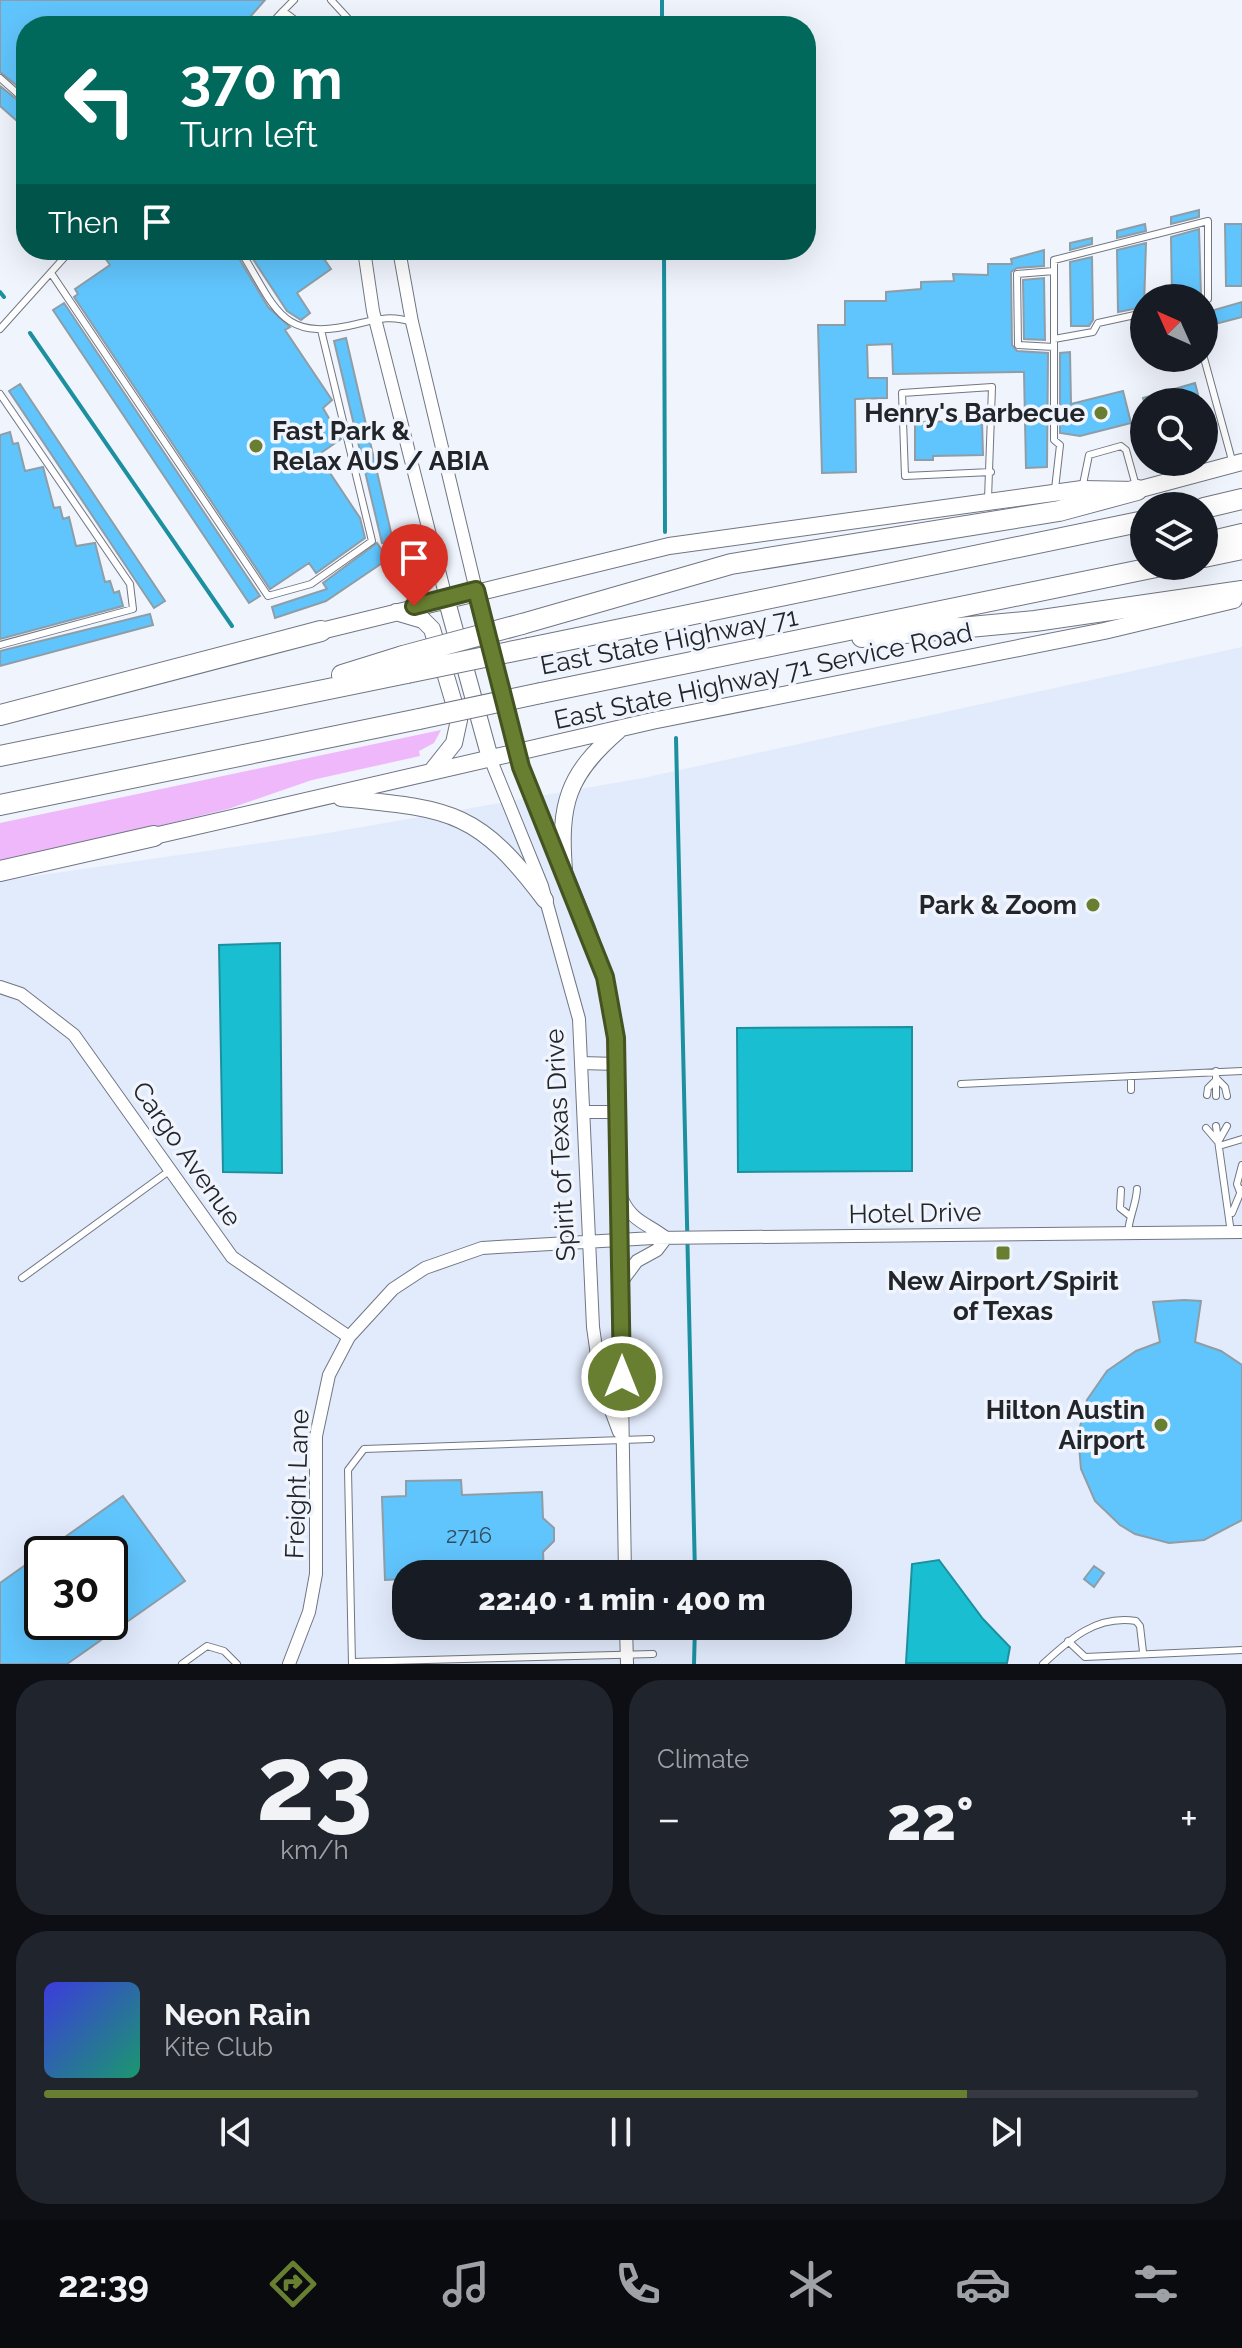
<!DOCTYPE html>
<html lang="en">
<head>
<meta charset="utf-8">
<style>
	:root { --surface:#171b24; --page:#20242c; --text:#f1f3f6; --muted:#9ea1a6; --line:#363941; --accent:#687f31 }
	body { margin:0; font-family:Raleway,sans-serif; background:var(--page); color:var(--text); height:100vh; display:flex; flex-direction:column; font-size:30px; white-space:nowrap }
	* { box-sizing:border-box; margin:0 }
	p { font-size:26px; color:var(--muted) }
	.icon { flex:none; width:44px; height:44px; fill:none; stroke:currentColor; stroke-width:2; stroke-linecap:round; stroke-linejoin:round }
	.map { position:relative; height:1664px; overflow:hidden }
	.details { display:flex; flex-direction:column; gap:16px; padding:16px; background:#0d0f14; flex:1 }
	.details>* { flex:none }
	.hud { position:absolute; left:16px; top:16px; width:800px; height:244px; border-radius:32px; box-shadow:0 8px 32px #0002; background:#00695c; color:#fff; overflow:hidden }
	.needle { width:52px; rotate:315deg }
	.controls { position:absolute; left:1130px; top:284px; display:grid; gap:16px }
	.controls a { display:grid; place-items:center; width:88px; height:88px; border-radius:50%; background:var(--surface); box-shadow:0 8px 32px #0002; font-size:40px }
	.speed { position:absolute; left:24px; top:1536px; display:flex; gap:16px; font-size:40px; font-weight:700; text-align:center }
	.speed>* { display:grid; place-content:center; width:104px; height:104px; border-radius:50%; background:var(--surface); box-shadow:0 8px 32px #0002; line-height:1 }
	.speed .limit { border:4px solid #111; border-radius:12px; background:#fff; color:#111 }
	.pin { position:absolute; display:grid; place-items:center; width:68px; height:68px; color:#fff; margin:-82px -34px; border-radius:50% 50% 50% 0; rotate:-45deg; box-shadow:0 0 8px #0007 }
	.pin .icon { rotate:45deg }
	.me { position:absolute; width:88px; margin:-44px; rotate:0deg; stroke-linejoin:round; filter:drop-shadow(0 0 6px #0008) }
	.turn { display:flex; align-items:center; gap:28px; height:168px; padding:0 32px; font-size:36px }
	.turn .icon { width:104px; height:104px; stroke-width:2.5 }
	.turn b { display:block; font-size:56px; line-height:68px }
	.then { display:flex; align-items:center; height:76px; padding:0 32px; background:#0003; gap:16px; font-size:30px }
	.big { font-size:60px; font-weight:800; line-height:1.1 }
	.details .tile { flex:1; display:flex; flex-direction:column; justify-content:center; gap:12px; min-width:0; padding:0 28px; border-radius:32px; background:var(--page) }
	.details .dial { align-items:center; gap:0 }
	.dial b { font-size:104px; line-height:1 }
	.song { display:flex; align-items:center; gap:24px }
	.cover { width:96px; height:96px; border-radius:12px; background:linear-gradient(135deg,hsl(240 70% 55%),hsl(160 70% 35%)) }
	.played { height:8px; border-radius:4px; background:linear-gradient(90deg,var(--accent) 80%,var(--line) 80%) }
	.keys { display:flex; justify-content:space-around; direction:ltr }
	.heat { display:flex; justify-content:space-between; align-items:center; font-size:44px; direction:ltr }
	.details .tiles { flex:1; display:grid; gap:16px; grid-template-columns:1fr 1fr }
	.tile:last-child { grid-column:span 2 }
	.trip { position:absolute; left:392px; top:1560px; width:460px; height:80px; border-radius:32px; background:var(--surface); box-shadow:0 8px 32px #0002; font-weight:800; line-height:80px; text-align:center }
	.menu { display:flex; height:128px; justify-content:space-around; align-items:center; background:#090b0e; color:var(--muted) }
	.menu .icon { width:56px; height:56px }
	.menu .active { color:var(--accent) }
	.menu b { font-size:36px; color:var(--text) }
	.map>svg:first-child { display:block }
</style>
</head>
<body>
<div class="map">
<svg width="1242" height="1664" viewBox="0 0 1242 1664">
	<rect width="100%" height="100%" fill="#f0f4fd"/>
	<path fill="#e2ebfc" fill-rule="evenodd" d="M 1242,647 L 1242,1664 L 0,1664 L 0,881 L 316,835 L 643,778 ZM 42,1554 L 110,1554 L 110,1622 L 42,1622 ZM 406,1574 L 838,1574 L 838,1626 L 406,1626 Z"/>
	<path fill="#eeb8fa" d="M 441,730 L 434,743 L 419,751 L 420,756 L 312,780 L 228,809 L 0,865 L 0,823 Z"/>
	<path fill="#19bed1" stroke="#1c909f" stroke-width="2" d="M 280,943 L 282,1173 L 223,1172 L 219,945 Z
		M 912,1027 L 912,1171 L 738,1172 L 737,1028 Z
		M 939,1560 L 983,1619 L 1010,1647 L 1007,1663 L 906,1663 L 912,1564 Z"/>
	<g fill="none" stroke-linecap="round" stroke-linejoin="round">
		<path stroke="#1c909f" stroke-width="4" d="M 662,0 L 662,26
			M 664,250 L 665,532
			M 0,292 L 4,297
			M 30,333 L 232,626
			M 676,738 L 695,1574
			M 694,1664 L 695,1626"/>
	</g>
	<path fill="#61c5fd" stroke="#8e9da6" stroke-width="2" fill-rule="evenodd" d="M 0,0 L 265,0 L 242,26 L 26,26 L 26,93 L 0,72 Z
		M 0,86 L 26,107 L 26,129 L 0,106 Z
		M 1199,210 L 1199,217 L 1171,224 L 1171,217 Z
		M 1145,224 L 1146,231 L 1117,238 L 1117,231 Z
		M 1225,224 L 1242,224 L 1242,286 L 1226,286 Z
		M 1199,229 L 1201,295 L 1172,298 L 1171,237 Z
		M 1092,238 L 1092,244 L 1070,250 L 1070,243 Z
		M 1146,243 L 1144,307 L 1118,312 L 1117,250 Z
		M 110,250 L 234,250 L 268,307 L 290,327 L 285,330 L 332,400 L 323,408 L 341,439 L 318,455 L 360,518 L 365,538 L 316,573 L 309,563 L 270,589 L 74,297 L 78,294 L 75,289 L 110,265 L 103,255 Z
		M 247,250 L 318,250 L 331,269 L 297,293 L 310,313 L 301,320 L 287,311 Z
		M 1044,250 L 1044,266 L 1017,268 L 1011,272 L 1012,345 L 1017,351 L 1048,353 L 1047,467 L 1026,468 L 1024,372 L 893,374 L 892,344 L 867,345 L 868,378 L 887,378 L 887,398 L 855,399 L 856,472 L 822,473 L 818,325 L 845,325 L 845,301 L 886,301 L 886,292 L 921,289 L 921,282 L 954,281 L 953,274 L 988,275 L 988,264 L 1012,264 L 1011,259 Z
		M 1092,257 L 1093,320 L 1089,326 L 1071,326 L 1070,262 Z
		M 1044,278 L 1045,340 L 1024,339 L 1023,280 Z
		M 1242,302 L 1242,317 L 1204,327 L 1204,313 Z
		M 64,303 L 260,596 L 249,603 L 53,310 Z
		M 346,338 L 393,541 L 382,543 L 334,341 Z
		M 1070,352 L 1071,404 L 1123,391 L 1131,423 L 1080,436 L 1060,433 L 1060,353 Z
		M 1195,383 L 1200,402 L 1144,402 L 1143,398 Z
		M 20,384 L 165,601 L 154,608 L 9,391 Z
		M 982,421 L 983,455 L 933,456 L 933,460 L 915,460 L 915,422 Z
		M 10,432 L 13,444 L 18,443 L 25,471 L 43,467 L 54,508 L 60,507 L 63,519 L 69,517 L 76,546 L 95,543 L 105,582 L 110,581 L 114,593 L 119,591 L 123,606 L 0,639 L 0,435 Z
		M 377,543 L 388,559 L 326,601 L 275,618 L 272,607 L 327,589 L 323,583 Z
		M 150,614 L 153,625 L 0,666 L 0,651 Z
		M 1184,1300 L 1201,1301 L 1195,1342 L 1221,1351 L 1242,1365 L 1242,1520 L 1204,1540 L 1169,1543 L 1135,1534 L 1120,1525 L 1095,1501 L 1081,1469 L 1078,1434 L 1087,1400 L 1107,1371 L 1136,1351 L 1160,1342 L 1153,1302 Z
		M 461,1480 L 462,1495 L 542,1492 L 543,1518 L 554,1528 L 554,1541 L 543,1552 L 544,1574 L 406,1574 L 406,1579 L 385,1580 L 382,1497 L 406,1496 L 406,1481 Z
		M 123,1496 L 185,1581 L 67,1664 L 0,1664 L 0,1583 ZM 42,1554 L 110,1554 L 110,1622 L 42,1622 Z
		M 1094,1566 L 1104,1573 L 1094,1587 L 1084,1579 Z"/>
	<g fill="none" stroke-linecap="round" stroke-linejoin="round">
		<g stroke="#707683" stroke-width="8">
			<path id="service" d="M 331,0 L 355,26
				M 283,11 L 294,0
				M 269,26 L 283,11 L 303,26
				M 0,78 L 26,101
				M 240,250 C 276,308 280,343 357,324 C 378,319 391,315 412,322
				M 1054,271 L 1017,274 L 1018,345 L 1054,347
				M 51,273 L 268,596 L 311,584 L 372,541 L 321,330
				M 0,329 L 71,250
				M 1054,339 L 1093,332 L 1098,323 L 1144,313
				M 1204,358 L 1233,464
				M 0,394 L 130,584 L 133,609 L 0,645
				M 1055,489 L 1060,445 L 1054,440 L 1054,260 L 1208,221 L 1208,299 L 1204,300
				M 1082,489 L 1089,455 L 1121,446 L 1126,450 L 1136,486
				M 988,499 L 992,387 L 902,393 L 905,476 L 991,472
				M 1216,1071 L 1216,1096
				M 1217,1079 L 1225,1087 L 1227,1096
				M 961,1084 L 1242,1071
				M 1131,1090 L 1131,1076
				M 1207,1095 L 1208,1088 L 1217,1079
				M 1216,1126 L 1231,1233
				M 1206,1128 L 1218,1142 L 1227,1126
				M 1219,1146 L 1242,1139
				M 1121,1190 L 1120,1208 L 1129,1215
				M 1240,1192 L 1237,1184 L 1242,1165
				M 1232,1213 L 1242,1189
				M 1128,1233 C 1129,1216 1136,1206 1137,1189
				M 22,1278 L 169,1171
				M 1068,1641 L 1085,1657 L 1242,1650
				M 352,1662 L 653,1654
				M 182,1664 L 207,1646 L 224,1651 L 237,1664
				M 352,1664 L 348,1470 L 364,1449 L 651,1439
				M 1043,1664 C 1070,1639 1096,1615 1136,1621 L 1140,1626 L 1143,1652"/>
		</g>
		<g stroke="#707683" stroke-width="14">
			<path id="minor" d="M 364,250 L 373,311 L 446,598
				M 399,250 L 412,322 L 476,590
				M 517,752 L 589,928 L 605,977 L 616,1038 L 625,1574
				M 490,758 L 542,886 L 579,1019 L 593,1327 L 601,1384 L 619,1432
				M 0,987 L 21,994 L 74,1035 L 232,1257 L 349,1337
				M 582,1063 L 616,1064
				M 584,1112 L 618,1112
				M 622,1199 C 632,1222 649,1224 666,1238
				M 622,1281 L 637,1261 L 657,1250 L 666,1238
				M 626,1626 L 627,1664
				M 289,1664 L 309,1612 L 316,1574 L 316,1436 L 329,1375 L 349,1337 L 393,1289 L 425,1268 L 482,1248 L 653,1238 L 1242,1232"/>
		</g>
		<g stroke="#707683" stroke-width="18">
			<path id="tertiary" d="M 476,590 L 517,752
				M 446,598 L 490,758
				M 396,612 L 423,620 L 432,629 L 459,720 L 454,743 L 431,772
				M 321,631 L 669,546 L 1082,489 L 1137,490 L 1242,462
				M 341,798 C 449,809 477,809 545,900
				M 154,836 L 652,721 L 1104,631 L 1234,600
				M 564,870 C 559,804 567,775 618,731"/>
		</g>
		<g stroke="#707683" stroke-width="22">
			<path id="trunk" d="M 1204,508 L 1242,499
				M 1204,543 L 1242,534
				M 1204,557 L 1242,549
				M 522,624 L 731,564 L 1059,511 L 1137,490
				M 862,637 L 1035,621 L 1242,591
				M 529,648 L 1144,521
				M 342,675 L 403,656
				M 541,693 L 1161,566
				M 0,715 L 321,631
				M 0,756 L 407,673
				M 0,805 L 419,719
				M 0,871 L 154,836"/>
		</g>
		<use href="#service" stroke="#fff" stroke-width="6"/>
		<use href="#minor" stroke="#fff" stroke-width="12"/>
		<use href="#tertiary" stroke="#fff" stroke-width="16"/>
		<use href="#trunk" stroke="#fff" stroke-width="20"/>
		<g stroke="#707683" stroke-width="22" stroke-linecap="butt">
			<path id="trunk-bridge" d="M 403,656 L 522,624
				M 407,673 L 529,648
				M 419,719 L 541,693"/>
		</g>
		<use href="#trunk-bridge" stroke="#fff" stroke-width="20"/>
	</g>
	<g fill="none" stroke-linecap="round" stroke-linejoin="round">
		<g stroke="#445320" stroke-width="20">
			<path id="route" d="M 414,606 L 476,590 L 521,767 L 605,977 L 616,1038 L 622,1377"/>
		</g>
		<use href="#route" stroke="#687f31" stroke-width="14"/>
	</g>
	<g fill="#687f31" stroke="#f0f4fd" stroke-width="3">
		<circle cx="1101" cy="413" r="8"/>
		<circle cx="256" cy="446" r="8"/>
		<circle cx="1093" cy="905" r="8"/>
		<rect x="995" y="1245" width="16" height="16" rx="4"/>
		<circle cx="1161" cy="1425" r="8"/>
	</g>
	<g text-anchor="middle" dominant-baseline="central" stroke-width="7" stroke-linejoin="round" paint-order="stroke">
		<g font-size="22" fill="#324d5f">
			<text x="469" y="1535">2716</text>
		</g>
		<g font-size="26" font-weight="bold" fill="#22252a" stroke="#f0f4fd" text-anchor="end">
			<text x="1085" y="413">Henry's Barbecue</text>
			<text x="272" y="431" text-anchor="start">Fast Park &amp;<tspan x="272" dy="30">Relax AUS / ABIA</tspan></text>
			<text x="1077" y="905">Park &amp; Zoom</text>
			<text x="1003" y="1281" text-anchor="middle">New Airport/Spirit<tspan x="1003" dy="30">of Texas</tspan></text>
			<text x="1145" y="1410">Hilton Austin<tspan x="1145" dy="30">Airport</tspan></text>
		</g>
		<g font-size="26" fill="#22252a" stroke="#f0f4fd">
			<text transform="translate(669 641) rotate(-11)">East State Highway 71</text>
			<text transform="translate(763 676) rotate(-12)">East State Highway 71 Service Road</text>
			<text transform="translate(560 1145) rotate(-93)">Spirit of Texas Drive</text>
			<text transform="translate(187 1154) rotate(55)">Cargo Avenue</text>
			<text transform="translate(915 1213) rotate(-1)">Hotel Drive</text>
			<text transform="translate(297 1484) rotate(-88)">Freight Lane</text>
		</g>
	</g>
</svg>
<div class="controls">
<a><svg class="needle" viewBox="-14 -14 28 28"><path d="M0-13l5 13h-10z" fill="#e53935"/><path d="M0 13l5-13h-10z" fill="#9ea1a6"/></svg></a>
<a><svg class="icon" aria-label="search" viewBox="0 0 24 24"><circle cx="10" cy="10" r="6"/><path d="M15 15l6 6"/></svg></a>
<a><svg class="icon" aria-label="layers" viewBox="0 0 24 24"><path d="M12 4l9 5-9 5-9-5zM3 14l9 5 9-5"/></svg></a>
</div>
<div class="speed"><div class="limit">30</div></div>
<div class="pin" style="left:414px;top:606px;background:#d93025"><svg class="icon" aria-label="arrive" viewBox="0 0 24 24"><path d="M6 21V4h12l-3 4 3 4H6"/></svg></div>
<svg class="me" style="left:622px;top:1377px" viewBox="-20 -20 40 40"><circle r="17" fill="#687f31" stroke="#fff" stroke-width="3"/><path d="M0-11L8 9 0 5-8 9z" fill="#fff"/></svg>
<div class="trip">22:40 · 1 min · 400 m</div>
<div class="hud">
<div class="turn"><svg class="icon" aria-label="left" viewBox="0 0 24 24"><path d="M17 20v-9H6M10 6l-5 5 5 5"/></svg><div><b>370 m</b>Turn left</div></div>
<div class="then">Then<svg class="icon" aria-label="arrive" viewBox="0 0 24 24"><path d="M6 21V4h12l-3 4 3 4H6"/></svg></div>
</div>
</div>
<section class="details">
<div class="tiles">
<div class="tile dial"><b>23</b><p>km/h</p></div>
<div class="tile"><p>Climate</p>
<div class="heat"><a>−</a><b class="big">22°</b><a>+</a></div>
</div>
<div class="tile">
<div class="song"><i class="cover"></i><div><b>Neon Rain</b><p>Kite Club</p></div></div>
<div class="played"></div>
<div class="keys"><svg class="icon" aria-label="previous" viewBox="0 0 24 24"><path d="M18 5L8 12l10 7zM5 5v14"/></svg><svg class="icon" aria-label="pause" viewBox="0 0 24 24"><path d="M8 5v14M16 5v14"/></svg><svg class="icon" aria-label="next" viewBox="0 0 24 24"><path d="M6 5l10 7-10 7zM19 5v14"/></svg></div>
</div>
</div>
</section>
<nav class="menu">
<b>22:39</b>
<svg class="icon active" aria-label="directions" viewBox="0 0 24 24"><path d="M12 3l9 9-9 9-9-9zM9 14v-3h6M13 9l2 2-2 2"/></svg>
<svg class="icon" aria-label="music" viewBox="0 0 24 24"><path d="M9 18V5l10-2v13"/><circle cx="6" cy="18" r="3"/><circle cx="16" cy="16" r="3"/></svg>
<svg class="icon" aria-label="phone" viewBox="0 0 24 24"><path d="M5 4h4l2 5-3 2q2 4 5 5l2-3 5 2v4C11 20 4 13 5 4z"/></svg>
<svg class="icon" aria-label="climate" viewBox="0 0 24 24"><path d="M12 3v18M4 7l16 10M4 17L20 7"/></svg>
<svg class="icon" aria-label="car" viewBox="0 0 24 24"><path d="M5 17H2v-5l4-1 3-4h7l3 4 3 1v5h-3M9 17h6M6 11h13"/><circle cx="7" cy="17" r="2"/><circle cx="17" cy="17" r="2"/></svg>
<svg class="icon" aria-label="filters" viewBox="0 0 24 24"><path d="M4 7h16M4 17h16"/><circle cx="9" cy="7" r="2"/><circle cx="15" cy="17" r="2"/></svg>
</nav>
</body>
</html>
